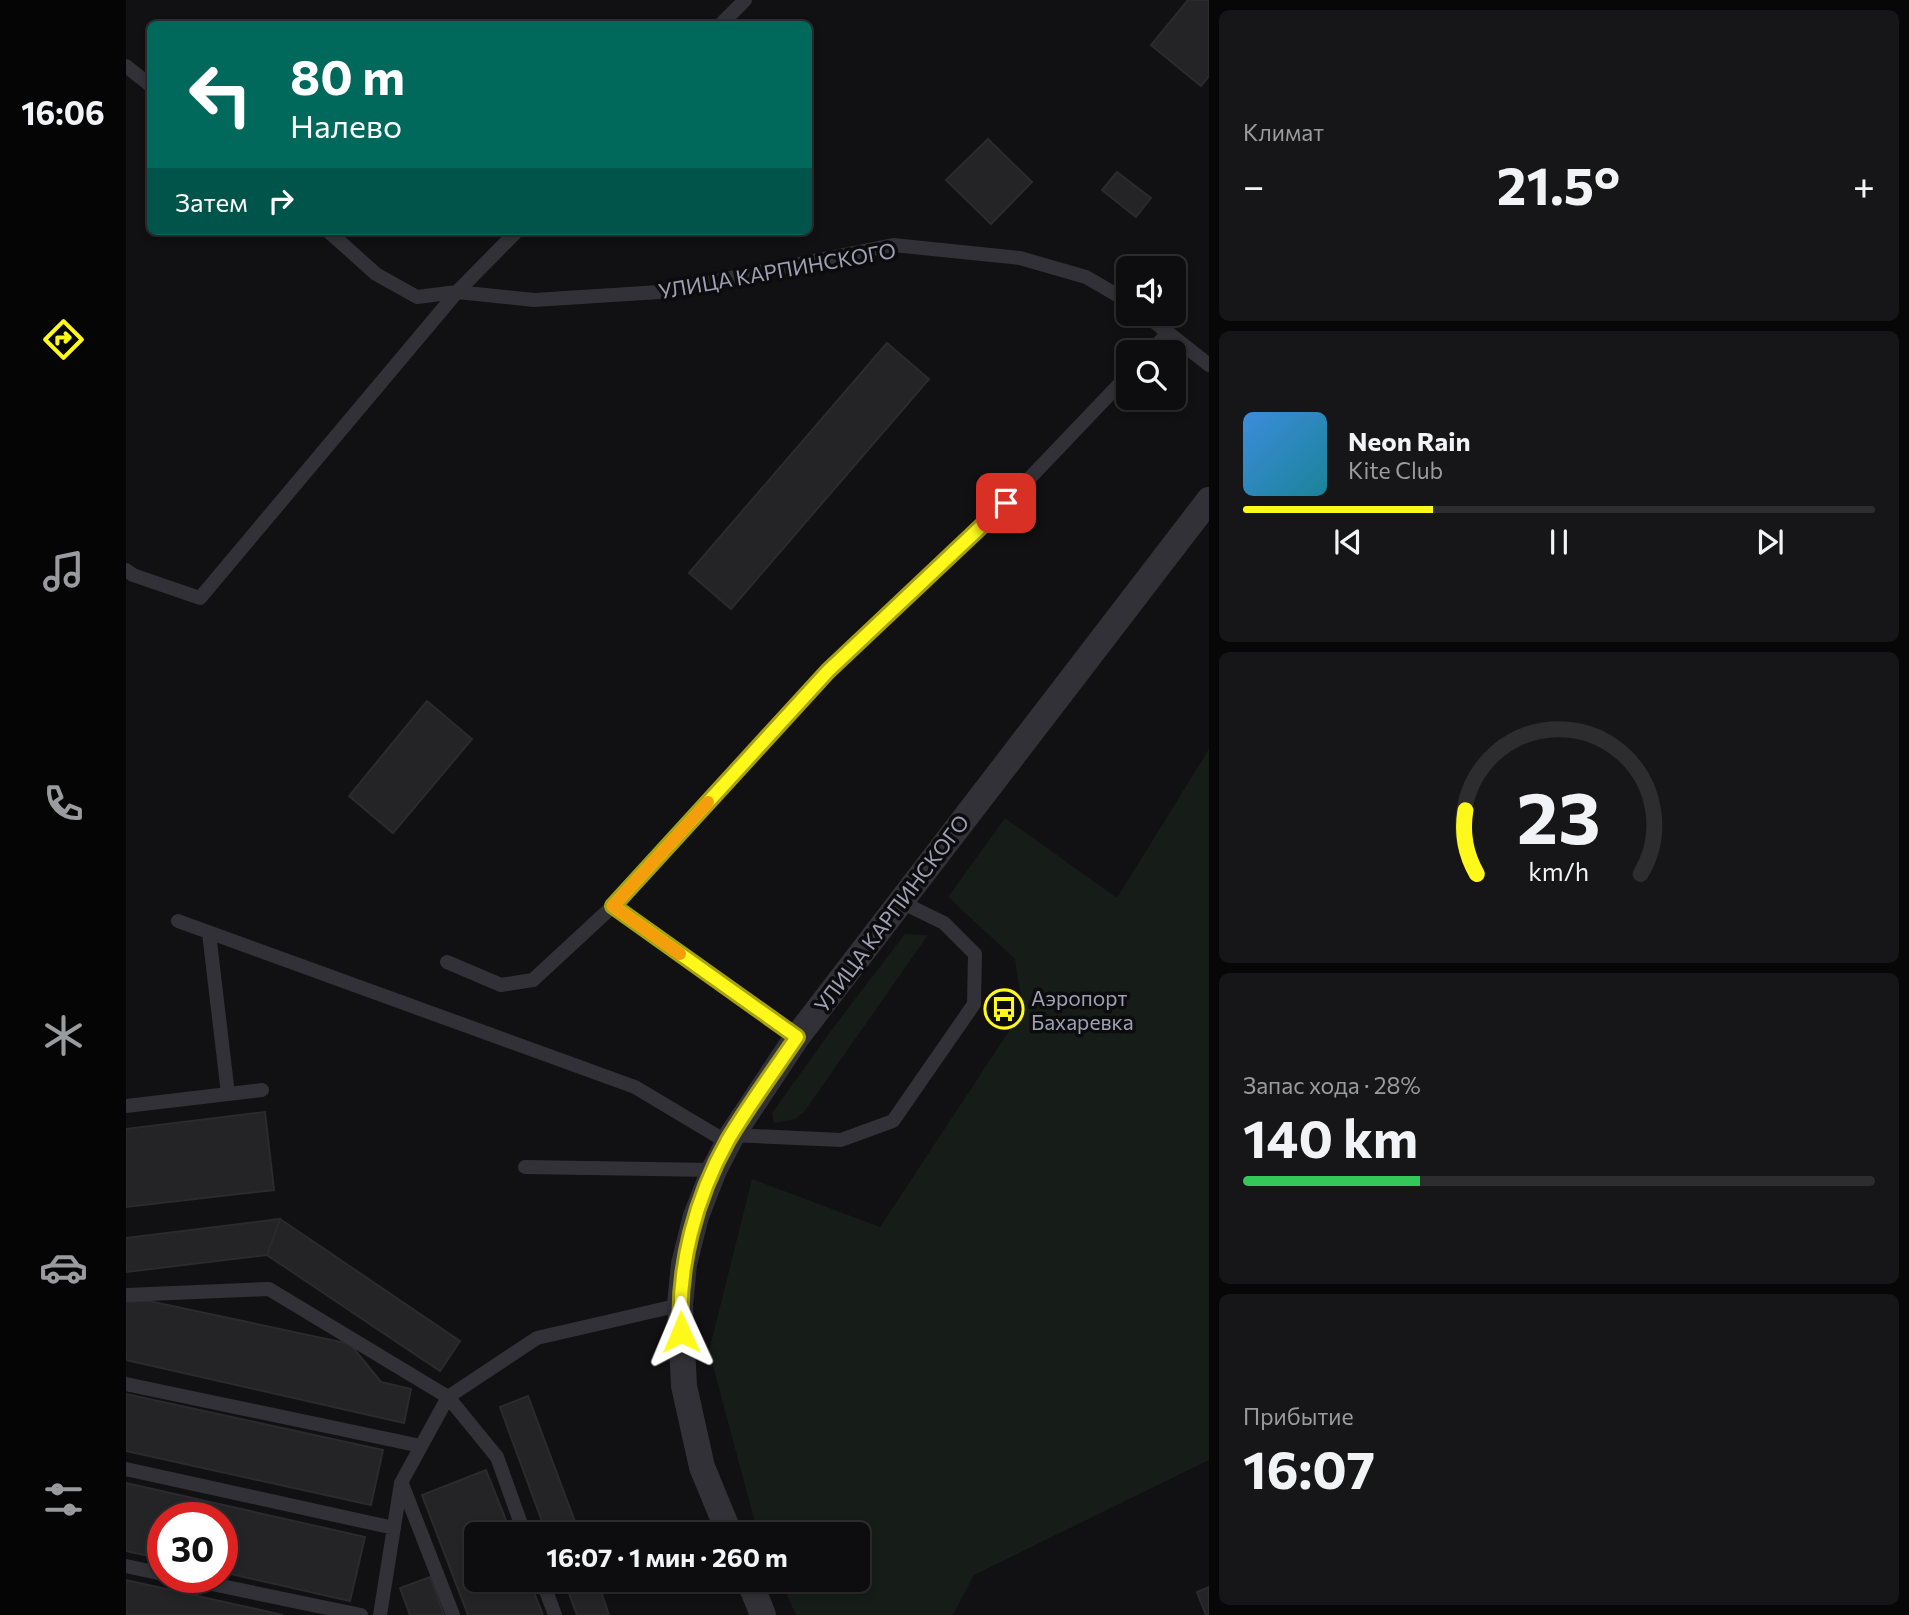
<!DOCTYPE html>
<html lang="ru">
<head>
<meta charset="utf-8">
<style>
	:root { --surface:#0d0c0e; --page:#161517; --text:#f1f3f6; --muted:#9a9b9e; --line:#2d2c2e; --accent:#fff91b }
	body { margin:0; font-family:Commissioner,sans-serif; background:var(--page); color:var(--text); height:100vh; display:flex; flex-direction:column; font-size:26px; white-space:nowrap }
	* { box-sizing:border-box; margin:0 }
	p { font-size:23px; color:var(--muted) }
	.icon { flex:none; width:38px; height:38px; fill:none; stroke:currentColor; stroke-width:2; stroke-linecap:round; stroke-linejoin:round }
	.map { position:relative; flex:1; overflow:hidden }
	.panel { display:flex; flex-direction:column; gap:10px; padding:10px; background:#070708; width:700px }
	.panel>* { flex:none }
	.top-card { position:absolute; left:21px; top:21px; width:665px; height:214px; border-radius:10px; box-shadow:0 4px 10px #0003,0 0 0 2px var(--line); background:#00695c; color:#fff; overflow:hidden }
	.controls { position:absolute; left:990px; top:256px; display:grid; gap:14px }
	.controls a { display:grid; place-items:center; width:70px; height:70px; border-radius:10px; background:var(--surface); box-shadow:0 4px 10px #0003,0 0 0 2px var(--line); font-size:35px }
	.speed { position:absolute; left:21px; top:1502px; display:flex; gap:14px; font-size:35px; font-weight:700; text-align:center }
	.speed>* { display:grid; place-content:center; width:91px; height:91px; border-radius:50%; background:var(--surface); box-shadow:0 4px 10px #0003,0 0 0 2px var(--line); line-height:1 }
	.speed .limit { border:10px solid #d22; background:#fff; color:#111 }
	.pin { position:absolute; display:grid; place-items:center; width:60px; height:60px; color:#fff; margin:-30px; border-radius:14px; box-shadow:0 4px 10px #0006 }
	.me { position:absolute; width:77px; margin:-38px; rotate:359deg; stroke-linejoin:round; filter:drop-shadow(0 0 5px #0008) }
	.turn { display:flex; align-items:center; gap:24px; height:147px; padding:0 28px; font-size:32px }
	.turn .icon { width:91px; height:91px; stroke-width:2.5 }
	.turn b { display:block; font-size:49px; line-height:60px }
	.then { display:flex; align-items:center; height:66px; padding:0 28px; background:#0003; gap:14px; font-size:26px }
	.big { font-size:52px; font-weight:700; line-height:1.1 }
	.panel .tile { flex:1; display:flex; flex-direction:column; justify-content:center; gap:10px; min-width:0; padding:0 24px; border-radius:10px; background:var(--page) }
	.panel .dial { align-items:center; gap:0 }
	.dial svg { height:182px; overflow:visible; fill:none; stroke:var(--line); stroke-width:7; stroke-linecap:round; text-anchor:middle }
	.dial text { fill:var(--text); stroke:none }
	.song { display:flex; align-items:center; gap:21px }
	.cover { width:84px; height:84px; border-radius:10px; background:linear-gradient(135deg,hsl(210 70% 55%),hsl(190 70% 35%)) }
	.played { height:7px; border-radius:4px; background:linear-gradient(90deg,var(--accent) 30%,var(--line) 30%) }
	.keys { display:flex; justify-content:space-around; direction:ltr }
	.heat { display:flex; justify-content:space-between; align-items:center; font-size:38px; direction:ltr }
	.charge { height:10px; border-radius:5px; background:linear-gradient(90deg,#34c759 28%,var(--line) 0) }
	.trip { position:absolute; left:338px; top:1522px; width:406px; height:70px; border-radius:10px; background:var(--surface); box-shadow:0 4px 10px #0003,0 0 0 2px var(--line); font-weight:700; line-height:70px; text-align:center }
	main { display:flex; flex:1; min-height:0 }
	.tabs { display:flex; flex-direction:column; width:126px; justify-content:space-around; align-items:center; background:#050506; color:var(--muted) }
	.tabs .icon { width:49px; height:49px }
	.tabs .current { color:var(--accent) }
	.tabs b { font-size:32px; color:var(--text) }
	.map>svg:first-child { display:block }
</style>
</head>
<body>
<main>
<nav class="tabs">
<b>16:06</b>
<svg class="icon current" aria-label="directions" viewBox="0 0 24 24"><path d="M12 3l9 9-9 9-9-9zM9 14v-3h6M13 9l2 2-2 2"/></svg>
<svg class="icon" aria-label="music" viewBox="0 0 24 24"><path d="M9 18V5l10-2v13"/><circle cx="6" cy="18" r="3"/><circle cx="16" cy="16" r="3"/></svg>
<svg class="icon" aria-label="phone" viewBox="0 0 24 24"><path d="M5 4h4l2 5-3 2q2 4 5 5l2-3 5 2v4C11 20 4 13 5 4z"/></svg>
<svg class="icon" aria-label="climate" viewBox="0 0 24 24"><path d="M12 3v18M4 7l16 10M4 17L20 7"/></svg>
<svg class="icon" aria-label="car" viewBox="0 0 24 24"><path d="M5 17H2v-5l4-1 3-4h7l3 4 3 1v5h-3M9 17h6M6 11h13"/><circle cx="7" cy="17" r="2"/><circle cx="17" cy="17" r="2"/></svg>
<svg class="icon" aria-label="filters" viewBox="0 0 24 24"><path d="M4 7h16M4 17h16"/><circle cx="9" cy="7" r="2"/><circle cx="15" cy="17" r="2"/></svg>
</nav>
<div class="map">
<svg width="1083" height="1615" viewBox="0 0 1083 1615">
	<rect width="100%" height="100%" fill="#111012"/>
	<path fill="#161d19" d="M 1083,749 L 1083,1460 L 848,1575 L 827,1615 L 670,1615 L 654,1580 L 732,1580 L 732,1535 L 633,1535 L 631,1530 L 583,1351 L 626,1179 L 754,1227 L 897,1010 L 889,959 L 822,897 L 879,818 L 991,898 Z
		M 779,934 L 802,935 L 678,1112 L 669,1119 L 648,1123 L 646,1113 L 707,1028 Z"/>
	<path fill="#242326" stroke="#2b2a2e" stroke-width="2" d="M 1062,0 L 1083,0 L 1083,76 L 1075,86 L 1025,45 Z
		M 862,139 L 906,182 L 865,224 L 820,180 Z
		M 991,172 L 1025,198 L 1010,217 L 976,190 Z
		M 761,343 L 803,379 L 605,609 L 563,573 Z
		M 301,701 L 346,739 L 267,833 L 223,796 Z
		M 139,1112 L 148,1190 L 0,1207 L 0,1129 Z
		M 154,1219 L 334,1341 L 314,1371 L 141,1255 Z
		M 154,1219 L 141,1255 L 0,1272 L 0,1238 Z
		M 23,1301 L 224,1344 L 255,1382 L 285,1389 L 278,1423 L 0,1360 L 0,1302 Z
		M 0,1394 L 257,1450 L 245,1505 L 0,1451 Z
		M 402,1396 L 454,1535 L 421,1535 L 374,1407 Z
		M 360,1470 L 386,1535 L 350,1535 L 350,1580 L 403,1580 L 417,1615 L 342,1615 L 296,1495 Z
		M 0,1483 L 239,1537 L 224,1601 L 96,1572 L 96,1517 L 37,1517 L 37,1559 L 0,1551 Z
		M 304,1577 L 318,1615 L 284,1615 L 274,1588 Z
		M 0,1580 L 157,1615 L 0,1615 Z
		M 438,1580 L 471,1580 L 483,1615 L 451,1615 Z
		M 1083,1587 L 1083,1615 L 1080,1615 L 1071,1592 Z"/>
	<g fill="none" stroke-linecap="round" stroke-linejoin="round">
		<path stroke="#323137" stroke-width="14" d="M 595,24 L 619,0
			M 0,66 L 24,85
			M 202,231 L 250,274 L 291,297 L 331,292 L 408,300 L 534,292 L 767,245 L 894,258 L 960,277 L 1003,302
			M 1017,313 L 1083,365
			M 1024,352 L 1042,333
			M 0,570 L 7,575 L 74,598 L 331,292 L 391,231
			M 487,906 L 671,1037
			M 52,921 L 509,1087 L 601,1142
			M 321,962 L 375,985 L 407,980 L 487,906 L 702,672 L 880,503 L 1003,374
			M 102,1094 L 136,1090
			M 0,1106 L 102,1094 L 83,933
			M 606,1135 L 715,1140 L 767,1121 L 848,1004 L 849,954 L 818,923 L 773,901
			M 399,1167 L 588,1170
			M 0,1295 L 143,1289 L 322,1397 L 411,1338 L 554,1305
			M 0,1384 L 295,1446
			M 0,1469 L 268,1528
			M 276,1484 L 327,1615
			M 0,1566 L 37,1574
			M 52,1577 L 235,1615
			M 416,1580 L 429,1615
			M 254,1615 L 275,1483 L 322,1397 L 371,1457 L 399,1535"/>
		<path stroke="#323137" stroke-width="26" d="M 604,1535 L 576,1467 L 558,1386 L 554,1305 L 558,1264 L 570,1216 L 588,1170 L 606,1135 L 671,1037 L 1083,500
			M 623,1580 L 637,1615"/>
	</g>
	<g fill="none" stroke-linecap="round" stroke-linejoin="round">
		<g stroke="#a6a212" stroke-width="18">
			<path id="route" d="M 555,1332 C 551,1267 570,1197 602,1140 C 623,1105 648,1071 671,1037 L 487,906 L 702,671 L 880,503"/>
		</g>
		<use href="#route" stroke="#fff91b" stroke-width="12"/>
		<path stroke="#f59e0b" stroke-width="12" d="M 554,954 L 487,906 L 582,802"/>
	</g>
	<defs>
		<g id="bus-ring" transform="scale(2.0125)"><circle r="9.5" fill="#0c0b0d" stroke="#fff91b" stroke-width="1.5"/><path d="M-5-6H5V4H4V6H2V4H-2V6H-4V4H-5ZM-3.5-4V0h7V-4ZM-3.5 1.2v1.5H-2V1.2ZM2 1.2v1.5H3.5V1.2Z" fill="#fff91b"/></g>
	</defs>
	<g fill-rule="evenodd">
		<use href="#bus-ring" x="878" y="1009"/>
	</g>
	<g text-anchor="middle" dominant-baseline="central" stroke-width="7" stroke-linejoin="round" paint-order="stroke">
		<g font-size="21" fill="#a0a0b4" stroke="#0c0b0d">
			<text transform="translate(651 270) rotate(-10)">УЛИЦА КАРПИНСКОГО</text>
			<text transform="translate(765 913) rotate(-53)">УЛИЦА КАРПИНСКОГО</text>
		</g>
		<g font-size="21" fill="#a0a0b4" stroke="#0c0b0d" text-anchor="start">
			<text x="905" y="997">Аэропорт<tspan x="905" dy="24">Бахаревка</tspan></text>
		</g>
	</g>
</svg>
<div class="controls">
<a><svg class="icon" aria-label="sound" viewBox="0 0 24 24"><path d="M4 9h4l5-4v14l-5-4H4zM17 9q2 3 0 6"/></svg></a>
<a><svg class="icon" aria-label="search" viewBox="0 0 24 24"><circle cx="10" cy="10" r="6"/><path d="M15 15l6 6"/></svg></a>
</div>
<div class="speed"><div class="limit">30</div></div>
<div class="pin" style="left:880px;top:503px;background:#d93025"><svg class="icon" aria-label="arrive" viewBox="0 0 24 24"><path d="M6 21V4h12l-3 4 3 4H6"/></svg></div>
<svg class="me" style="left:555px;top:1332px" viewBox="-20 -20 40 40"><path d="M0-17L14 15 0 8-14 15z" fill="#fff91b" stroke="#fff" stroke-width="4"/></svg>
<div class="trip">16:07 · 1 мин · 260 m</div>
<div class="top-card">
<div class="turn"><svg class="icon" aria-label="left" viewBox="0 0 24 24"><path d="M17 20v-9H6M10 6l-5 5 5 5"/></svg><div><b>80 m</b>Налево</div></div>
<div class="then">Затем<svg class="icon" aria-label="right" viewBox="0 0 24 24"><path d="M7 20v-9h11M14 6l5 5-5 5"/></svg></div>
</div>
</div>
<section class="panel">
<div class="tile"><p>Климат</p>
<div class="heat"><a>−</a><b class="big">21.5°</b><a>+</a></div>
</div>
<div class="tile">
<div class="song"><i class="cover"></i><div><b>Neon Rain</b><p>Kite Club</p></div></div>
<div class="played"></div>
<div class="keys"><svg class="icon" aria-label="previous" viewBox="0 0 24 24"><path d="M18 5L8 12l10 7zM5 5v14"/></svg><svg class="icon" aria-label="pause" viewBox="0 0 24 24"><path d="M8 5v14M16 5v14"/></svg><svg class="icon" aria-label="next" viewBox="0 0 24 24"><path d="M6 5l10 7-10 7zM19 5v14"/></svg></div>
</div>
<div class="tile dial"><svg viewBox="0 0 100 80">
<path d="M14 69A42 42 0 1 1 86 69"/>
<path d="M14 69A42 42 0 0 1 9 41" stroke="#fff91b"/>
<text x="50" y="56" font-size="32" font-weight="700">23</text>
<text x="50" y="72" font-size="11">km/h</text>
</svg></div>
<div class="tile"><p>Запас хода · 28%</p><b class="big">140 km</b><div class="charge"></div></div>
<div class="tile"><p>Прибытие</p><b class="big">16:07</b></div>
</section>
</main>
</body>
</html>
